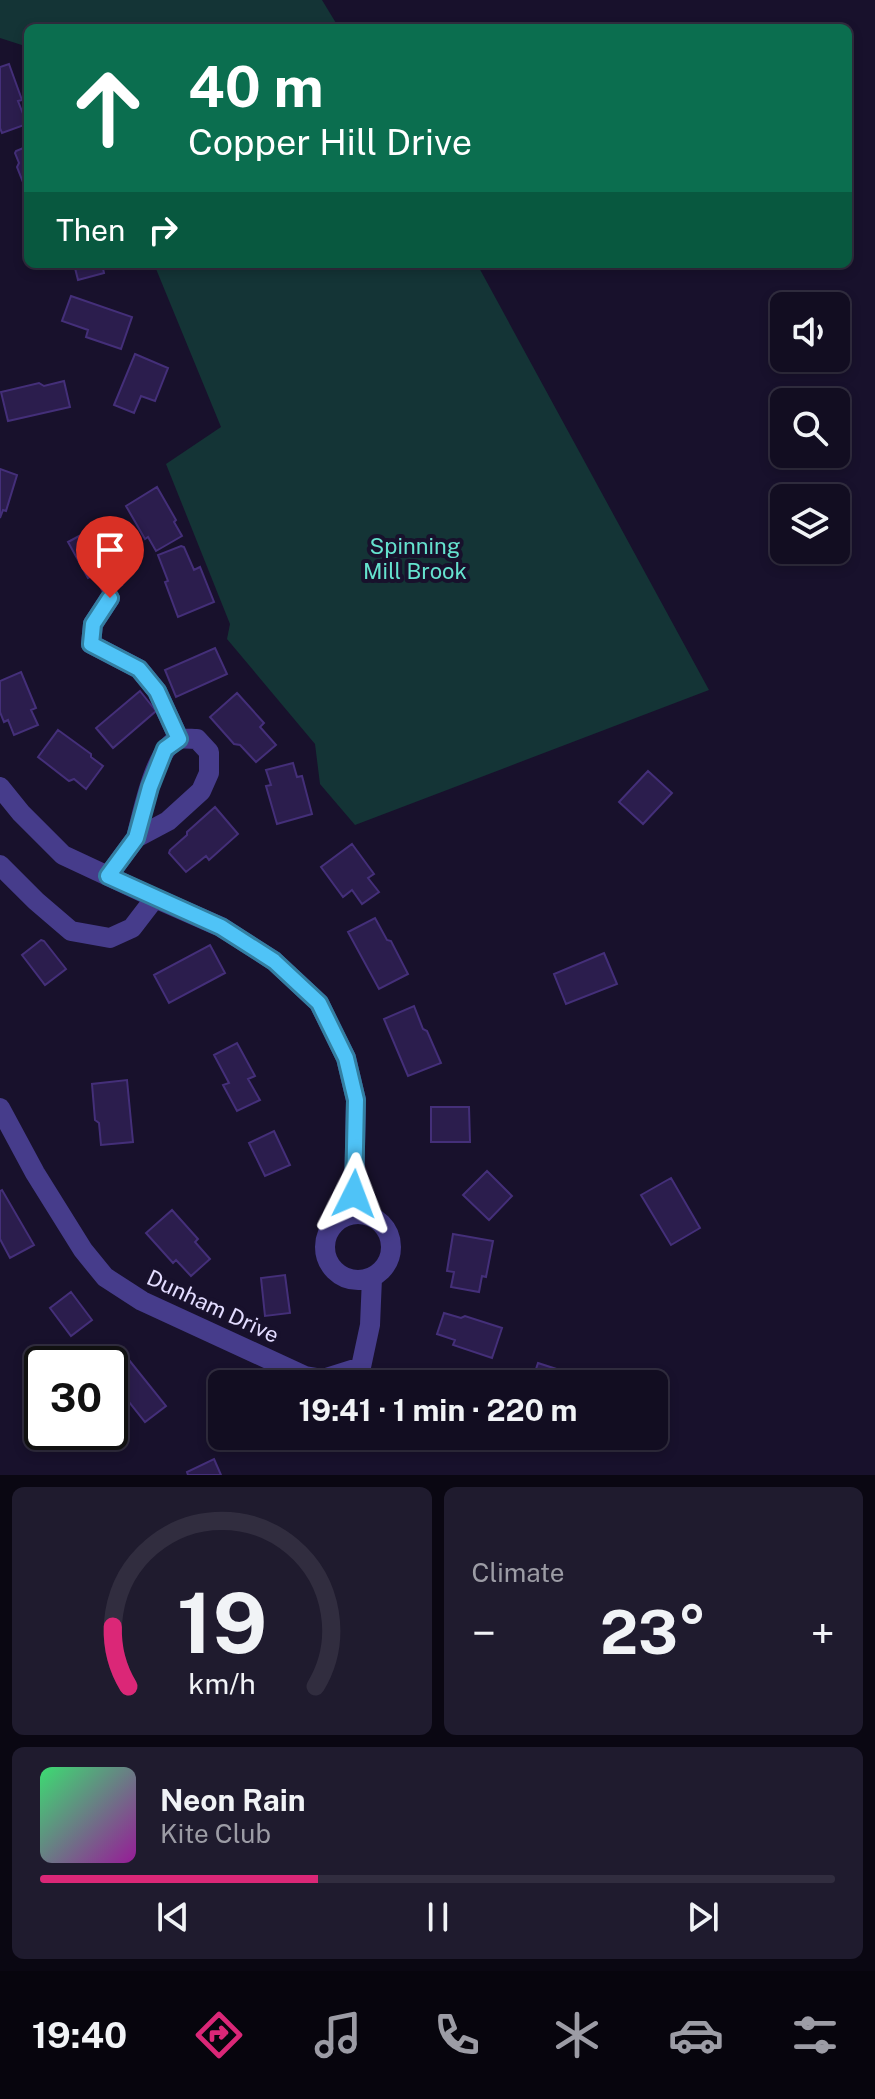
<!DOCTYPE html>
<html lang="en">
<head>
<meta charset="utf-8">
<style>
	:root { --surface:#120d21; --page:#1f1b2e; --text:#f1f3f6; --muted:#9c9ca5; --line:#312d3f; --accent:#db2777 }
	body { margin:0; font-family:"Public Sans",sans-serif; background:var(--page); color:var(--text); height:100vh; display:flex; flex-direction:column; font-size:30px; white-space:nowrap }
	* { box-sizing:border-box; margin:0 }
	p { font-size:26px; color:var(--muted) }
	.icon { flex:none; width:44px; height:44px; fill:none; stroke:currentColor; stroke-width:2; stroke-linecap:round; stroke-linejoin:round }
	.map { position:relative; height:1475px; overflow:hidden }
	.side { display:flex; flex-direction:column; gap:12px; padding:12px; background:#0a0712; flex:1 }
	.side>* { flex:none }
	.top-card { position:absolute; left:24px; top:24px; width:828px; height:244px; border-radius:12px; box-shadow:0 4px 12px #0003,0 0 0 2px var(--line); background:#0b6e4f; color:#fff; overflow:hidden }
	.buttons { position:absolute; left:770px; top:292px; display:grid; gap:16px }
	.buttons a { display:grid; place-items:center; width:80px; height:80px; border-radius:12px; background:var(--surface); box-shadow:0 4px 12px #0003,0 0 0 2px var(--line); font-size:40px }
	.speed { position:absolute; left:24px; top:1346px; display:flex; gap:16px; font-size:40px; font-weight:700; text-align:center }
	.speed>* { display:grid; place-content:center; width:104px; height:104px; border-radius:50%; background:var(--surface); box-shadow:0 4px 12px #0003,0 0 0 2px var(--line); line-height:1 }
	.speed .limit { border:4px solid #111; border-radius:12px; background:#fff; color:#111 }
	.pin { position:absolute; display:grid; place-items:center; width:68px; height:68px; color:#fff; margin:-82px -34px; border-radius:50% 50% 50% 0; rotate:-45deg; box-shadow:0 0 8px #0007 }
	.pin .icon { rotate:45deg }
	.me { position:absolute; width:88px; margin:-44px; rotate:3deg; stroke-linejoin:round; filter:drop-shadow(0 0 6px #0008) }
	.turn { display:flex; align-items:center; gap:28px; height:168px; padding:0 32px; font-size:36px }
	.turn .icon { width:104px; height:104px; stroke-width:2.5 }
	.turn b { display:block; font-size:56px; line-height:68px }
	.then { display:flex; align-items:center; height:76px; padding:0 32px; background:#0003; gap:16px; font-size:30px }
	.big { font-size:60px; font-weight:700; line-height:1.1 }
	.side .tile { flex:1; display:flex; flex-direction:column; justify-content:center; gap:12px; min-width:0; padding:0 28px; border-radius:12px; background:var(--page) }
	.side .dial { align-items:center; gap:0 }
	.dial svg { height:208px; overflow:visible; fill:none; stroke:var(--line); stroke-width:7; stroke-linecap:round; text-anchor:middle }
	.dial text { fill:var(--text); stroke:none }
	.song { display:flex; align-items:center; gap:24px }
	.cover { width:96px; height:96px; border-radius:12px; background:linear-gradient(135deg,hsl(140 70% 55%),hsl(300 70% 35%)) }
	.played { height:8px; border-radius:4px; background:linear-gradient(90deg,var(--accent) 35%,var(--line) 35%) }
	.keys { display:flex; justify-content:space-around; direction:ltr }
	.heat { display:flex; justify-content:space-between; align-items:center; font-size:44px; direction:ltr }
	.side .tiles { flex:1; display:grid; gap:12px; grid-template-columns:1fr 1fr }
	.tile:last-child { grid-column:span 2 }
	.trip { position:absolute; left:208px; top:1370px; width:460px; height:80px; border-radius:12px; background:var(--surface); box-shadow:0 4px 12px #0003,0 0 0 2px var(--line); font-weight:700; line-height:80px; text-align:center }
	.tabs { display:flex; height:128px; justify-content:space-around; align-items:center; background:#07050d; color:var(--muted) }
	.tabs .icon { width:56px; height:56px }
	.tabs .current { color:var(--accent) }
	.tabs b { font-size:36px; color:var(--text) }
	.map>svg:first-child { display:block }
</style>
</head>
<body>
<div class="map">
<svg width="875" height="1475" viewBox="0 0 875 1475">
	<rect width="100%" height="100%" fill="#18112c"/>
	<path fill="#143436" d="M 0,0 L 322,0 L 339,28 L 28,28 L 28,47 L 0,38 Z
		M 154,264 L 477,264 L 709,690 L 355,825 L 320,784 L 315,744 L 227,639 L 230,624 L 166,464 L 221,427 Z"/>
	<path fill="#2b1d4d" stroke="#442f79" stroke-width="2" d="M 9,64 L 22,100 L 18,101 L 27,124 L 2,133 L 0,128 L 0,67 Z
		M 28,146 L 28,195 L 17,167 L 19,163 L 15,153 L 16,151 Z
		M 74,264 L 102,264 L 104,273 L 78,280 Z
		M 71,296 L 132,317 L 121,349 L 86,337 L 88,330 L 62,321 Z
		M 135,354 L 168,368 L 155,401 L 141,396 L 134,413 L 114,405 Z
		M 64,381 L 70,407 L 8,421 L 1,392 L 39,383 L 44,386 Z
		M 0,469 L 17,475 L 6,511 L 3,510 L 0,518 Z
		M 157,487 L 176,520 L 174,522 L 182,536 L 156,551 L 148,537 L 145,539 L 126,506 Z
		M 92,529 L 95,529 L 113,563 L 111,565 L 122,585 L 104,594 L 94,575 L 88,578 L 68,542 Z
		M 181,546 L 184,547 L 194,570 L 200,567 L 214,602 L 178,617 L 165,582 L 168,581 L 158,555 Z
		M 215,648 L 227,674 L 176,697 L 165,670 Z
		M 21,672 L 36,708 L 31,710 L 38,725 L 14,735 L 8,720 L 4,722 L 0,712 L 0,681 Z
		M 140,691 L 156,711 L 113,748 L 96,728 Z
		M 237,693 L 264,723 L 260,727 L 276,745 L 256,762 L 240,745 L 234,744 L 210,717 Z
		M 58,730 L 91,754 L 91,757 L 103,766 L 86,789 L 74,779 L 69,781 L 38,757 Z
		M 293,763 L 297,777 L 302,776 L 312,814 L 277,824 L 266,786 L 271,785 L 266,770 Z
		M 648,771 L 672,793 L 643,824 L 619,802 Z
		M 215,807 L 238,834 L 209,860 L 206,856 L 186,872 L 169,853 L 170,850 L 187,835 L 187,832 Z
		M 352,844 L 374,874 L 368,878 L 379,892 L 362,904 L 352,890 L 343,897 L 321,867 Z
		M 375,918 L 387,940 L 391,941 L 408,974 L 379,989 L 348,932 Z
		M 41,940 L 44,941 L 66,969 L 45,985 L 22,955 Z
		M 210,945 L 225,973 L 169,1003 L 154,975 Z
		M 604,953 L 617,984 L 566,1004 L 554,974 Z
		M 414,1006 L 423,1029 L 427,1031 L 441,1063 L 408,1076 L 384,1019 Z
		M 237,1043 L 255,1076 L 248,1079 L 260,1100 L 237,1111 L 223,1085 L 229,1083 L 214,1055 Z
		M 127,1080 L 133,1142 L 101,1145 L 99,1123 L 95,1120 L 92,1084 Z
		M 431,1107 L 469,1107 L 470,1142 L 431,1142 Z
		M 274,1131 L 290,1165 L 265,1176 L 249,1143 Z
		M 487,1171 L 512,1196 L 489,1220 L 463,1195 Z
		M 671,1178 L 700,1228 L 671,1245 L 641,1195 Z
		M 2,1190 L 34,1245 L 10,1258 L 0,1239 L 0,1191 Z
		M 172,1210 L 198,1239 L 195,1242 L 210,1259 L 191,1276 L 176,1260 L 173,1263 L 146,1233 Z
		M 453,1234 L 493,1241 L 486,1277 L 482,1276 L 479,1292 L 451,1287 L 454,1272 L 447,1271 Z
		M 285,1275 L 290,1313 L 265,1316 L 261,1278 Z
		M 71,1292 L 92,1320 L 71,1336 L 50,1308 Z
		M 444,1313 L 461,1318 L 465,1316 L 502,1328 L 492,1358 L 453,1345 L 455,1340 L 437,1334 Z
		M 125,1355 L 166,1406 L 145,1422 L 110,1378 L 110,1367 Z
		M 538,1363 L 578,1376 L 575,1384 L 531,1384 Z
		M 322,1436 L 372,1436 L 372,1444 L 323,1447 Z
		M 214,1459 L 221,1475 L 188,1475 L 187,1472 Z"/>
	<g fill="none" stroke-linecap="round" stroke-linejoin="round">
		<path stroke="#463c8b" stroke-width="20" d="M 110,598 L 93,624 L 91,644 L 139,669 L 157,691 L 179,739
			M 0,787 L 21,813 L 63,855 L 155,898 L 221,927 L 274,961 L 319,1003 L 346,1058 L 356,1100 L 354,1194 L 357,1214
			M 0,865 L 36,901 L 71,931 L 110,938 L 132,928 L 155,898
			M 108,876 L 136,838 L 168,821 L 201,791 L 209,773 L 209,752 L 197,739 C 192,739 183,738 178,739 C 155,748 142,815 136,838
			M 0,1108 L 35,1173 L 83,1250 L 105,1277 L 142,1301 L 305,1376 L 323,1379 L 361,1367 L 370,1325 L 372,1278
			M325 1247a33 33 0 1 1 66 0a33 33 0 1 1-66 0Z"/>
	</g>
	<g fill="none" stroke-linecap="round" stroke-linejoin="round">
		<g stroke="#337fa1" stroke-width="20">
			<path id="route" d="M 110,598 L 93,624 L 91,644 L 139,669 L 157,691 L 179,739 L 165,749 L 150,787 L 136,838 L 108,876 L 221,927 L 274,961 L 319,1003 L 346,1058 L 356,1100 L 354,1194"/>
		</g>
		<use href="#route" stroke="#4fc3f7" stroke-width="14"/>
	</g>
	<g text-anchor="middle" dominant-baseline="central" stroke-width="8" stroke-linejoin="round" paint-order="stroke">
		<g font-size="22" fill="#65e2ce" stroke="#18112c">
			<text x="415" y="546">Spinning<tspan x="415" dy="25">Mill Brook</tspan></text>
		</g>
		<g font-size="22" fill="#e3dcff" stroke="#18112c">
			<text transform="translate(213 1306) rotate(25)">Dunham Drive</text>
		</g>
	</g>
</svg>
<div class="buttons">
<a><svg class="icon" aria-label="sound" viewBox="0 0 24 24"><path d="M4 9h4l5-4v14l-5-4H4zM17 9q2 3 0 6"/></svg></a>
<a><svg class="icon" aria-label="search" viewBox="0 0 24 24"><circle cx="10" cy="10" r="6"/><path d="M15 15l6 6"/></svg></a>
<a><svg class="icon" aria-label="layers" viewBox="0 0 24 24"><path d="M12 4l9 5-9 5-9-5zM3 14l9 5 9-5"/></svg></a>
</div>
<div class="speed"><div class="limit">30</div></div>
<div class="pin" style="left:110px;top:598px;background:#d93025"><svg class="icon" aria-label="arrive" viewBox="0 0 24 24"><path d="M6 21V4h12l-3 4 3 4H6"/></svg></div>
<svg class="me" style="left:354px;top:1194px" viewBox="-20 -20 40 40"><path d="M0-17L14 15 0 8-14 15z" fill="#4fc3f7" stroke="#fff" stroke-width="4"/></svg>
<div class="trip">19:41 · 1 min · 220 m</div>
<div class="top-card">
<div class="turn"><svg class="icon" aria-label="ahead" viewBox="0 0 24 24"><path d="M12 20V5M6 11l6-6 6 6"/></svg><div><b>40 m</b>Copper Hill Drive</div></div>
<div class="then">Then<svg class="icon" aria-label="right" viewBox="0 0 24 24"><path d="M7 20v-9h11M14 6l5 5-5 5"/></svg></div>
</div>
</div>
<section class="side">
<div class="tiles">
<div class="tile dial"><svg viewBox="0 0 100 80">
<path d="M14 69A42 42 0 1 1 86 69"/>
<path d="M14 69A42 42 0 0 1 8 46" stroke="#db2777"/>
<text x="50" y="56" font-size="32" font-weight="700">19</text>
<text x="50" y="72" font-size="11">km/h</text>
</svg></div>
<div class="tile"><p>Climate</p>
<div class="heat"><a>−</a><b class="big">23°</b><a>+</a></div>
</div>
<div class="tile">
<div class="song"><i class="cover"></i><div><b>Neon Rain</b><p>Kite Club</p></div></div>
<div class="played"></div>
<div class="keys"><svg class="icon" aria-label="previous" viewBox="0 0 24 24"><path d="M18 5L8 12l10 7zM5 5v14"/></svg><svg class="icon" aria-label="pause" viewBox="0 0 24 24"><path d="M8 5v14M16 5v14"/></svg><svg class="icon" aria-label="next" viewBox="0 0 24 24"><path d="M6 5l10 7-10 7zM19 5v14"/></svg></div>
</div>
</div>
</section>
<nav class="tabs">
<b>19:40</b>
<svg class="icon current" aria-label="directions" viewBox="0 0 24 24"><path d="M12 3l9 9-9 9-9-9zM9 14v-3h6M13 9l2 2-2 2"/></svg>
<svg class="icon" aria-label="music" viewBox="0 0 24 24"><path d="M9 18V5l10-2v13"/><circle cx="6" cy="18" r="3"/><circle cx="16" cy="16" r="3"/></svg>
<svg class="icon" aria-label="phone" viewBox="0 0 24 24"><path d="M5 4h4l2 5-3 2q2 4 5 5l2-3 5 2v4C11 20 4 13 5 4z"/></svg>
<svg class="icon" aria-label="climate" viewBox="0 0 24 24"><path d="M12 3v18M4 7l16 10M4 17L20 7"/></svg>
<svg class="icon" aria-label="car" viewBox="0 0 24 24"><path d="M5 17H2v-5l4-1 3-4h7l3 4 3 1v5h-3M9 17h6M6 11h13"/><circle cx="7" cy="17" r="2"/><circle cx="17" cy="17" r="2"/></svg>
<svg class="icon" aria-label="filters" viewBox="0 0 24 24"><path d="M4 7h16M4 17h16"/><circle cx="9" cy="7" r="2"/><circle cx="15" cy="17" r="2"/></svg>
</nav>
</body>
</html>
